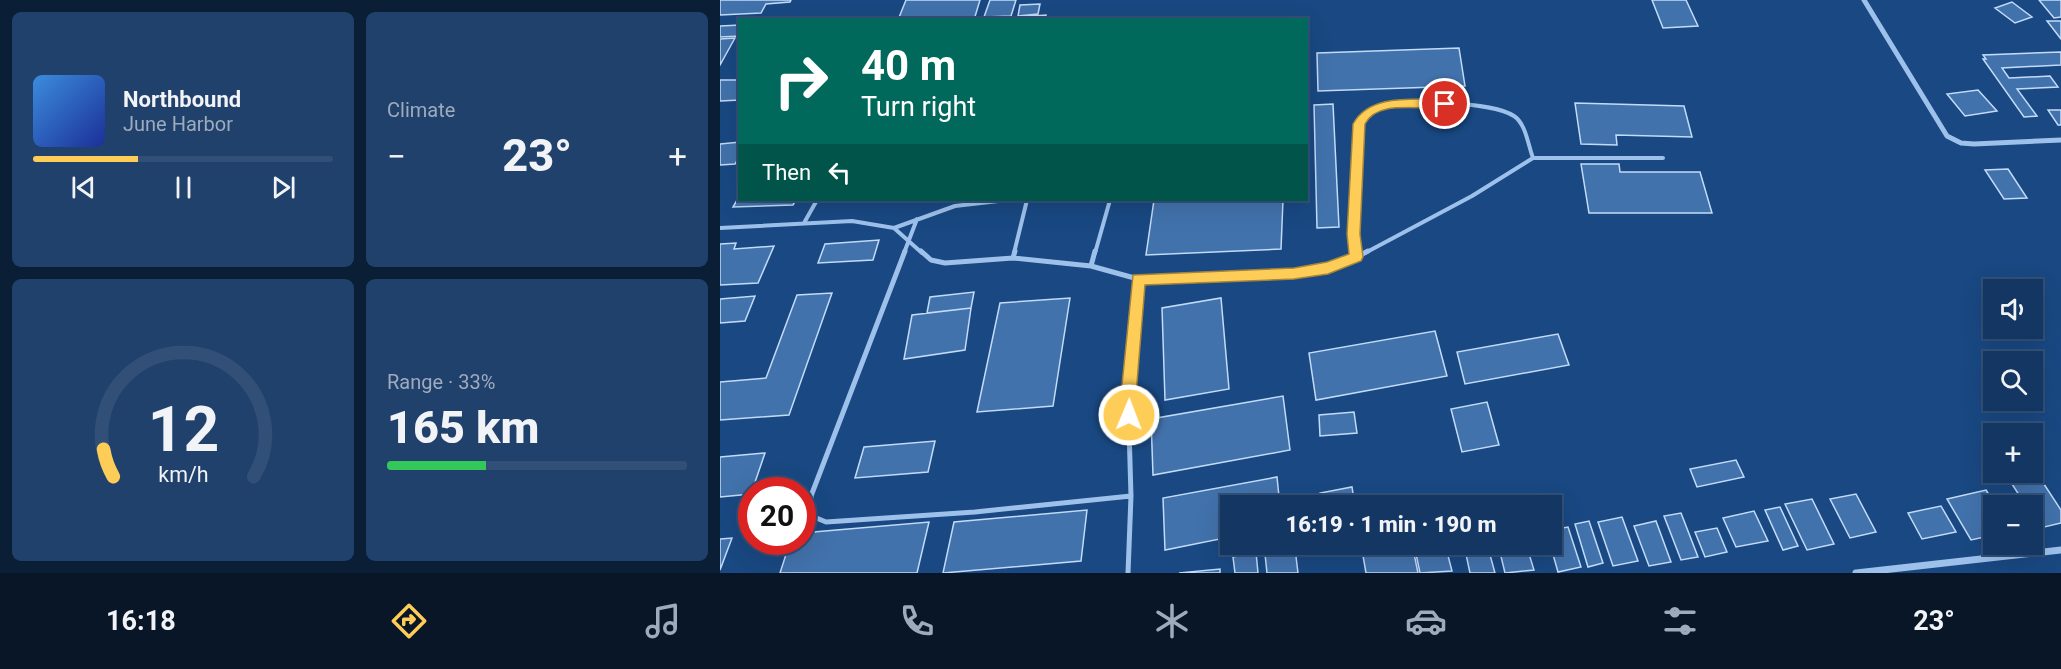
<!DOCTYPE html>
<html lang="en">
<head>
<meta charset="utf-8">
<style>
	:root { --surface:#133662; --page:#20416b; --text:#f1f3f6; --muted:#9dabbe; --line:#325077; --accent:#fecd58 }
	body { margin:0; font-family:Roboto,sans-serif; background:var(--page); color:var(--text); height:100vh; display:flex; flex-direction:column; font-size:22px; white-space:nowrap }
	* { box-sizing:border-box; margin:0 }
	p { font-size:20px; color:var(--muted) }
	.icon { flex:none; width:33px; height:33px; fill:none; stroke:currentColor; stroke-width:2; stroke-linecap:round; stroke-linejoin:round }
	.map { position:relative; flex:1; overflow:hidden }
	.side { display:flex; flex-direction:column; gap:12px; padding:12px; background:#0a1e36; width:720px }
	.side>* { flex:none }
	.hud { position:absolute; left:18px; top:18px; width:570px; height:183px; border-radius:0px; box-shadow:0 6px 24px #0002,0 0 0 2px var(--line); background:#00695c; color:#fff; overflow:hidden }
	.tools { position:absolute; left:1263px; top:279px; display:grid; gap:12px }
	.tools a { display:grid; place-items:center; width:60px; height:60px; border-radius:0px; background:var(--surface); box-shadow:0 6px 24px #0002,0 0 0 2px var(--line); font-size:30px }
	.speed { position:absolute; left:18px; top:477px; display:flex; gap:12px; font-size:30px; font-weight:700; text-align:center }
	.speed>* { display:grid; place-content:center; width:78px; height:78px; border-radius:50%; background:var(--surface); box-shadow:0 6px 24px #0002,0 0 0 2px var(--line); line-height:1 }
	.speed .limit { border:9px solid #d22; background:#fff; color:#111 }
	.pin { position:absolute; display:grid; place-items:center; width:51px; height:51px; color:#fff; margin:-26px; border:3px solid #fff; border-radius:50%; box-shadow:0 2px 6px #0007 }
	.me { position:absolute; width:66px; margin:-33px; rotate:1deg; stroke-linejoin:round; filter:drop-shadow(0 0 4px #0008) }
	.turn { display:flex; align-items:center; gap:21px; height:126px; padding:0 24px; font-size:27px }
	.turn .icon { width:78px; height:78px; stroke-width:2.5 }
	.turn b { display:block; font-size:42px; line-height:51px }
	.then { display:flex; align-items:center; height:57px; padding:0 24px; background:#0003; gap:12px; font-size:22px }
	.big { font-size:45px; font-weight:800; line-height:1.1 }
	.side .tile { flex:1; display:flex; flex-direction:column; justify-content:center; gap:9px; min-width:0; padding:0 21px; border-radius:9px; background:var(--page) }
	.side .dial { align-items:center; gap:0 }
	.dial svg { height:156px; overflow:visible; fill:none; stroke:var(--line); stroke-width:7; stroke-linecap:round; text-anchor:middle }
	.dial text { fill:var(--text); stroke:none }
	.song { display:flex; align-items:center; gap:18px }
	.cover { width:72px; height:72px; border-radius:9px; background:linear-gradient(135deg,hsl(210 70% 55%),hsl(230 70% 35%)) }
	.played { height:6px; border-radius:3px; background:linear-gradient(90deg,var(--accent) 35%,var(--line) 35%) }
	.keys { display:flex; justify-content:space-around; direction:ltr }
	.heat { display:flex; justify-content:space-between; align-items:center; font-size:33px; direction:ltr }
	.charge { height:9px; border-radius:4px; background:linear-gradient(90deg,#34c759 33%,var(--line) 0) }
	.side .tiles { flex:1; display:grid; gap:12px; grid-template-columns:repeat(2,1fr) }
	.trip { position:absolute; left:500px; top:495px; width:342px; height:60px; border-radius:0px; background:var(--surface); box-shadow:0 6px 24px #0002,0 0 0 2px var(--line); font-weight:800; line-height:60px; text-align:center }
	.tabs { display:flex; height:96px; justify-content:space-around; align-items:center; background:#081627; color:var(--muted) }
	.tabs .icon { width:42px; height:42px }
	.tabs .current { color:var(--accent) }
	.tabs b { font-size:27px; color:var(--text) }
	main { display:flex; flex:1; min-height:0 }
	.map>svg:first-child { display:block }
</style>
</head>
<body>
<main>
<section class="side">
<div class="tiles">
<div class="tile">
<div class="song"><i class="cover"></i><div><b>Northbound</b><p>June Harbor</p></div></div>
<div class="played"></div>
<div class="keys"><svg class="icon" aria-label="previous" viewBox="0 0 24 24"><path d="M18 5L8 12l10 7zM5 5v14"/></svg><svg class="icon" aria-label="pause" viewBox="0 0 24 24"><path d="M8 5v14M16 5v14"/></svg><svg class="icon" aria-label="next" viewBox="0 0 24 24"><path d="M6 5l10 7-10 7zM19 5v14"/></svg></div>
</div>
<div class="tile"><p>Climate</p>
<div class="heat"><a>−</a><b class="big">23°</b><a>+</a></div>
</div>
<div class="tile dial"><svg viewBox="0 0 100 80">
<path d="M14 69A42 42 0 1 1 86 69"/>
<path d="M14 69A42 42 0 0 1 9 55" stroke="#fecd58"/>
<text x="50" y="56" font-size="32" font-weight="700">12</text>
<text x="50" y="72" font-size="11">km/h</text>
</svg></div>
<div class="tile"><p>Range · 33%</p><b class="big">165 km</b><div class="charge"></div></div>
</div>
</section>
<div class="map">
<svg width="1341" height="573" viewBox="0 0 1341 573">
	<rect width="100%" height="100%" fill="#194882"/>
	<path fill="#4272ac" stroke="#c2dbf8" stroke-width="1.5" d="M 0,0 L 71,0 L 70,2 L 46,4 L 41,13 L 0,15 Z
		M 186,0 L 260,0 L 254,20 L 178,20 Z
		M 270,0 L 296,0 L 291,16 L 264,17 Z
		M 932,0 L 966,0 L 978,26 L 943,28 Z
		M 1319,0 L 1341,0 L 1341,17 L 1334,18 Z
		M 1292,2 L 1312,17 L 1295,23 L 1275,8 Z
		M 320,4 L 318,14 L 298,16 L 300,5 Z
		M 326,15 L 325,20 L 297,20 L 298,17 Z
		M 1327,21 L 1341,21 L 1341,39 Z
		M 20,25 L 20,36 L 0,37 L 0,26 Z
		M 15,38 L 0,65 L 0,39 Z
		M 739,48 L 745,86 L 598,91 L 597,53 Z
		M 1341,52 L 1341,65 L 1282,68 L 1289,78 L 1330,76 L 1338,87 L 1297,89 L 1317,116 L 1304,117 L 1263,59 L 1266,59 L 1263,55 Z
		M 0,80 L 20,80 L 20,100 L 0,101 Z
		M 1258,90 L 1277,111 L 1245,116 L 1227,94 Z
		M 855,103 L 964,106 L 972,137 L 896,135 L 897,145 L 861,144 Z
		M 613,104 L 619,227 L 597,228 L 594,105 Z
		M 1328,110 L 1341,110 L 1341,125 L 1338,125 Z
		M 20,142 L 20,155 L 15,164 L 0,165 L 0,144 Z
		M 861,164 L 899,164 L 900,172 L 980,172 L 992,213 L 869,213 Z
		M 1288,169 L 1307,198 L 1284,199 L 1265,170 Z
		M 20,195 L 20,200 L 76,200 L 73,205 L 13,207 Z
		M 434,200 L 563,200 L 561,249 L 426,255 Z
		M 159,240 L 153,260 L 98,263 L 105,244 Z
		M 16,243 L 14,249 L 54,246 L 38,283 L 0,285 L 0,244 Z
		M 254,292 L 251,308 L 207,313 L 210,297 Z
		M 112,293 L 69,415 L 0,420 L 0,382 L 46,378 L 77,295 Z
		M 35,296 L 25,321 L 0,323 L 0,299 Z
		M 350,298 L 333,406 L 257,412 L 280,303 Z
		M 501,298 L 509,389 L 445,400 L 442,308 Z
		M 251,308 L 245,350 L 184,359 L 192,315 Z
		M 715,331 L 727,376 L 596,400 L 589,353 Z
		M 838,334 L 849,365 L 745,384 L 737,352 Z
		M 563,396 L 570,450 L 433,475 L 431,419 Z
		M 767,402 L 779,445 L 742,452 L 731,409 Z
		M 634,412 L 637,433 L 600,436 L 599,415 Z
		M 215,441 L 208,472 L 135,478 L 144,447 Z
		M 45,453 L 31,494 L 0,497 L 0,457 Z
		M 1016,460 L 1024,477 L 977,487 L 970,469 Z
		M 557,477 L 560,506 L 510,506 L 510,537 L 445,550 L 443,498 Z
		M 1320,478 L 1341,510 L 1341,523 L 1320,528 L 1312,516 L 1312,506 L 1306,506 L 1292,484 Z
		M 632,487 L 635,506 L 602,506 L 600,493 Z
		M 1266,490 L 1276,506 L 1274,506 L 1274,535 L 1251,540 L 1227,499 Z
		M 1136,494 L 1156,532 L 1130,538 L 1110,499 Z
		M 1092,499 L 1114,544 L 1087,550 L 1065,504 Z
		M 1221,506 L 1236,532 L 1202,539 L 1188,513 Z
		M 1060,507 L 1078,546 L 1063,550 L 1045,510 Z
		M 367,510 L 361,561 L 223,573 L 234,522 Z
		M 1034,511 L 1048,541 L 1016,547 L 1003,518 Z
		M 961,513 L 978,557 L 961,560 L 944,516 Z
		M 902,517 L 918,561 L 893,566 L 878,522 Z
		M 869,521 L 883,563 L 868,567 L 855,524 Z
		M 936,521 L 951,562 L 929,566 L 914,526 Z
		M 209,522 L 197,573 L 60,573 L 70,542 L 82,542 L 82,533 Z
		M 848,527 L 861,567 L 838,572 L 830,544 L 831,530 Z
		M 997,528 L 1007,552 L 985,557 L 975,532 Z
		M 12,538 L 0,570 L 0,539 Z
		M 672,544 L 692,544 L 698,573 L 646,573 L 642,550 Z
		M 694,544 L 725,544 L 732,571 L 700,573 Z
		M 767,544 L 775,573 L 750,573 L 744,545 Z
		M 778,544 L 806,544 L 814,570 L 785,573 Z
		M 575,548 L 578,573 L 547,573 L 545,554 Z
		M 536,552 L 538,573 L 515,573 L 513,557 Z
		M 500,569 L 500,573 L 459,573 Z"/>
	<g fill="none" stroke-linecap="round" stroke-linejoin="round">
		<path stroke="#9dc1eb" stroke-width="4" d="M 84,223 L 97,200
			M 0,228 L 132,221 L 174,228 L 202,253
			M 174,228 L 235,206 L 287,200
			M 184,253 L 197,219
			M 294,253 L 307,200
			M 375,253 L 390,200
			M 636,253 L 633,234 L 639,124 C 643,117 648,111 655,108 C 680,99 772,101 794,116 C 806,124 808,145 813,158 L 943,158
			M 645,253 L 752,196 L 813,158"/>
		<path stroke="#9dc1eb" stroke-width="5" d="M 185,251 L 91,496 L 94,517 L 106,522 L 255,512 L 411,496
			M 201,251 L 211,260 L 225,263 L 293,258 L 371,266 L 418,279 L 408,395 L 411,496 L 408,573
			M 637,257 L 648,251
			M 293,258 L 295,251
			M 371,266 L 375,251
			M 418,279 C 492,278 565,280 637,257 L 636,251"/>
		<path stroke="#9dc1eb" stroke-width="5" d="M 1144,0 L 1227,136 L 1241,143 L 1254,144 L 1341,140"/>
		<path stroke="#9dc1eb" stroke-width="7" d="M 1136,573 L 1341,550"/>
	</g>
	<path fill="#fecd58" stroke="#a58539" stroke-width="1.5" d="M 725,99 L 729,101 L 729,106 C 705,113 659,97 645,124 L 640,234 L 643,257 L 641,261 L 608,274 L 574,279 L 425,285 L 416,395 L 416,415 L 414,420 L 409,422 L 403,420 L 401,395 L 413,275 L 574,268 L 607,262 L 629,254 L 627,234 L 633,124 C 650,93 694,100 725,99 Z"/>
</svg>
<div class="tools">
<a><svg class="icon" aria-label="sound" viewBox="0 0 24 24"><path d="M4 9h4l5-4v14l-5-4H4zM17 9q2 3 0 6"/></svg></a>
<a><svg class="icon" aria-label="search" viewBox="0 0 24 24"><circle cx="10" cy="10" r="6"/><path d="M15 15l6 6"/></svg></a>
<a>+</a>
<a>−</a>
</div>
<div class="speed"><div class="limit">20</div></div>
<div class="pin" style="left:725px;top:104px;background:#d93025"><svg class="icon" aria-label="arrive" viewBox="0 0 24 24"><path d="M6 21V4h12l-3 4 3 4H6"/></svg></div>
<svg class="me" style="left:409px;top:415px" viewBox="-20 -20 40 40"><circle r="17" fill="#fecd58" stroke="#fff" stroke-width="3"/><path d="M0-11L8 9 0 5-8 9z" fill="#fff"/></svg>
<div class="trip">16:19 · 1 min · 190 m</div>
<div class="hud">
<div class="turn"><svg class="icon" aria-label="right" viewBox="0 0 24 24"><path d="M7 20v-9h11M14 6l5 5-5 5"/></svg><div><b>40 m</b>Turn right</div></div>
<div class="then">Then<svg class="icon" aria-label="left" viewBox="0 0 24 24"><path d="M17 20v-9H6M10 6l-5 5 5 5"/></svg></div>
</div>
</div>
</main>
<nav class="tabs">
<b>16:18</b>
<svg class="icon current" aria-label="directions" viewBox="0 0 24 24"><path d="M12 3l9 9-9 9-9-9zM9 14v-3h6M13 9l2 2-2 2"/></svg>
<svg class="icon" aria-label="music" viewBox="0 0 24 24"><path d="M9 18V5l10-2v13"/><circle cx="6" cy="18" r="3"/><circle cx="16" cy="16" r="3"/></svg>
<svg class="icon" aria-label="phone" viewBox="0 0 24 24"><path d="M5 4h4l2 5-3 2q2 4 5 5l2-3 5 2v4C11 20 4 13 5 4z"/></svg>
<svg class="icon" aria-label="climate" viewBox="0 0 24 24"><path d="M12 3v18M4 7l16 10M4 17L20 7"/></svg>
<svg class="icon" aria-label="car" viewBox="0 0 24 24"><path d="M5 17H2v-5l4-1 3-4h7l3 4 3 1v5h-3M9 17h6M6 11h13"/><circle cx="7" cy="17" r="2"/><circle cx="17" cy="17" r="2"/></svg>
<svg class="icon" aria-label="filters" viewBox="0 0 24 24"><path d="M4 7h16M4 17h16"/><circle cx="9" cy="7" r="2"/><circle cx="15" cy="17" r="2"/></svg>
<b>23°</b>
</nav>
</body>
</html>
